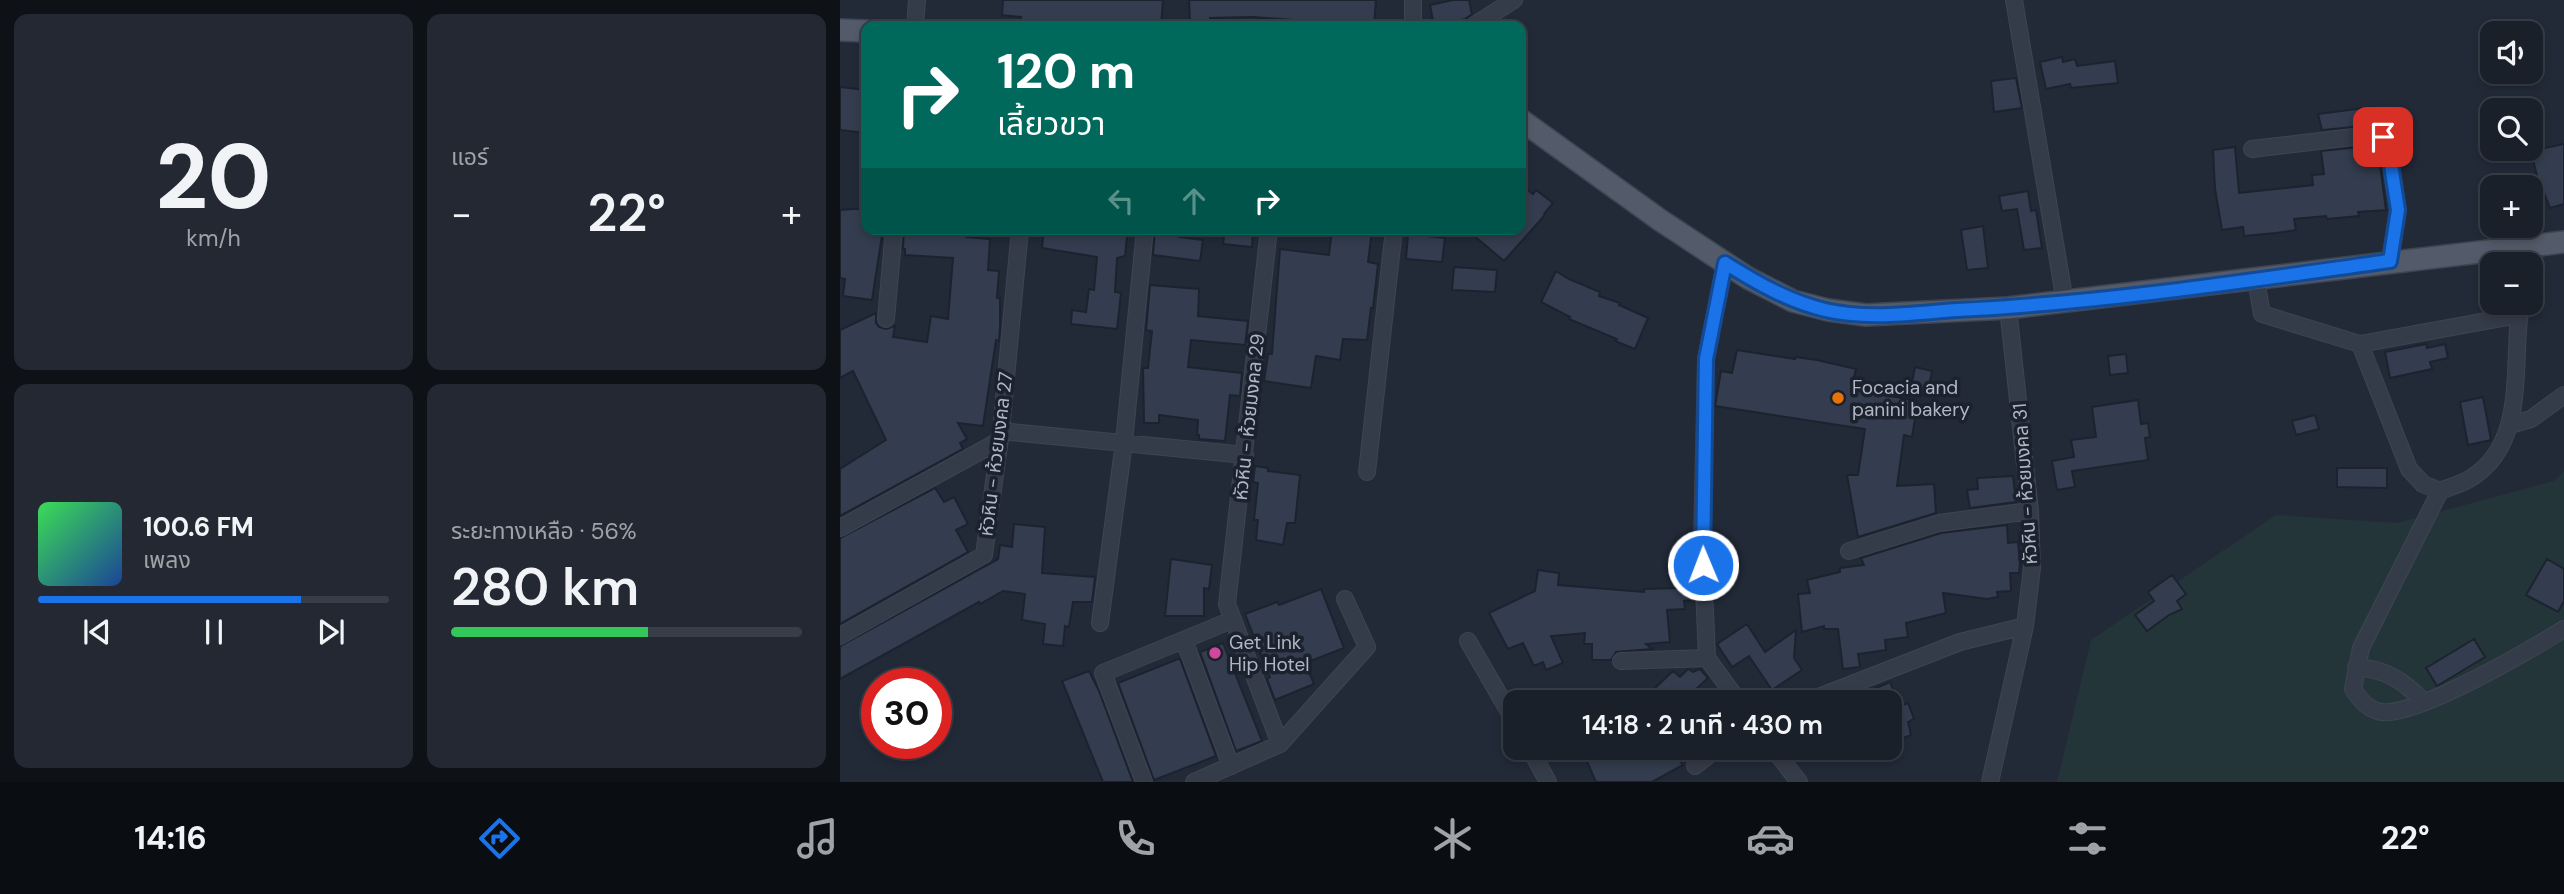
<!DOCTYPE html>
<html lang="th">
<head>
<meta charset="utf-8">
<style>
	:root { --surface:#1a202a; --page:#232832; --text:#f1f3f6; --muted:#9fa3a8; --line:#383e47; --accent:#1a73e8 }
	body { margin:0; font-family:"DM Sans","Noto Sans Thai",sans-serif; background:var(--page); color:var(--text); height:100vh; display:flex; flex-direction:column; font-size:26px; white-space:nowrap }
	* { box-sizing:border-box; margin:0 }
	p { font-size:23px; color:var(--muted) }
	.icon { flex:none; width:38px; height:38px; fill:none; stroke:currentColor; stroke-width:2; stroke-linecap:round; stroke-linejoin:round }
	.map { position:relative; flex:1; overflow:hidden }
	.panel { display:flex; flex-direction:column; gap:14px; padding:14px; background:#0e1217; width:840px }
	.panel>* { flex:none }
	.top-card { position:absolute; left:21px; top:21px; width:665px; height:214px; border-radius:14px; box-shadow:0 4px 10px #0003,0 0 0 2px var(--line); background:#00695c; color:#fff; overflow:hidden }
	.fabs { position:absolute; left:1640px; top:21px; display:grid; gap:14px }
	.fabs a { display:grid; place-items:center; width:63px; height:63px; border-radius:14px; background:var(--surface); box-shadow:0 4px 10px #0003,0 0 0 2px var(--line); font-size:35px }
	.speed { position:absolute; left:21px; top:668px; display:flex; gap:14px; font-size:35px; font-weight:700; text-align:center }
	.speed>* { display:grid; place-content:center; width:91px; height:91px; border-radius:50%; background:var(--surface); box-shadow:0 4px 10px #0003,0 0 0 2px var(--line); line-height:1 }
	.speed .limit { border:10px solid #d22; background:#fff; color:#111 }
	.pin { position:absolute; display:grid; place-items:center; width:60px; height:60px; color:#fff; margin:-30px; border-radius:14px; box-shadow:0 4px 10px #0006 }
	.me { position:absolute; width:77px; margin:-38px; rotate:359deg; stroke-linejoin:round; filter:drop-shadow(0 0 5px #0008) }
	.turn { display:flex; align-items:center; gap:24px; height:147px; padding:0 21px; font-size:32px }
	.turn .icon { width:91px; height:91px; stroke-width:2.5 }
	.turn b { display:block; font-size:49px; line-height:60px }
	.lanes { display:flex; align-items:center; height:66px; padding:0 21px; background:#0003; justify-content:center; gap:35px; direction:ltr }
	.lanes .off { opacity:.35 }
	.big { font-size:52px; font-weight:600; line-height:1.1 }
	.panel .tile { flex:1; display:flex; flex-direction:column; justify-content:center; gap:10px; min-width:0; padding:0 24px; border-radius:14px; background:var(--page) }
	.panel .dial { align-items:center; gap:0 }
	.dial b { font-size:91px; line-height:1 }
	.song { display:flex; align-items:center; gap:21px }
	.cover { width:84px; height:84px; border-radius:10px; background:linear-gradient(135deg,hsl(130 70% 55%),hsl(220 70% 35%)) }
	.played { height:7px; border-radius:4px; background:linear-gradient(90deg,var(--accent) 75%,var(--line) 75%) }
	.keys { display:flex; justify-content:space-around; direction:ltr }
	.heat { display:flex; justify-content:space-between; align-items:center; font-size:38px; direction:ltr }
	.charge { height:10px; border-radius:5px; background:linear-gradient(90deg,#34c759 56%,var(--line) 0) }
	.panel .tiles { flex:1; display:grid; gap:14px; grid-template-columns:repeat(2,1fr) }
	.trip { position:absolute; left:663px; top:690px; width:399px; height:70px; border-radius:14px; background:var(--surface); box-shadow:0 4px 10px #0003,0 0 0 2px var(--line); font-weight:600; line-height:70px; text-align:center }
	.dock { display:flex; height:112px; justify-content:space-around; align-items:center; background:#0a0d11; color:var(--muted) }
	.dock .icon { width:49px; height:49px }
	.dock .selected { color:var(--accent) }
	.dock b { font-size:32px; color:var(--text) }
	main { display:flex; flex:1; min-height:0 }
	.map>svg:first-child { display:block }
</style>
</head>
<body>
<main>
<section class="panel">
<div class="tiles">
<div class="tile dial"><b>20</b><p>km/h</p></div>
<div class="tile"><p>แอร์</p>
<div class="heat"><a>−</a><b class="big">22°</b><a>+</a></div>
</div>
<div class="tile">
<div class="song"><i class="cover"></i><div><b>100.6 FM</b><p>เพลง</p></div></div>
<div class="played"></div>
<div class="keys"><svg class="icon" aria-label="previous" viewBox="0 0 24 24"><path d="M18 5L8 12l10 7zM5 5v14"/></svg><svg class="icon" aria-label="pause" viewBox="0 0 24 24"><path d="M8 5v14M16 5v14"/></svg><svg class="icon" aria-label="next" viewBox="0 0 24 24"><path d="M6 5l10 7-10 7zM19 5v14"/></svg></div>
</div>
<div class="tile"><p>ระยะทางเหลือ · 56%</p><b class="big">280 km</b><div class="charge"></div></div>
</div>
</section>
<div class="map">
<svg width="1724" height="782" viewBox="0 0 1724 782">
	<rect width="100%" height="100%" fill="#222a38"/>
	<path fill="#233539" d="M 1724,471 L 1724,782 L 1217,782 L 1251,640 L 1436,515 L 1557,523 L 1714,481 Z"/>
	<path fill="#343d4f" stroke="#1c232f" stroke-width="2" d="M 163,0 L 323,0 L 321,26 L 222,21 L 222,25 L 180,22 L 181,17 L 162,15 Z
		M 349,0 L 536,0 L 534,26 L 412,17 L 370,18 L 370,21 L 350,22 Z
		M 613,0 L 629,0 L 632,14 L 625,19 L 594,26 L 590,5 Z
		M 1222,57 L 1223,62 L 1235,59 L 1237,66 L 1275,61 L 1278,83 L 1231,88 L 1230,84 L 1206,89 L 1200,62 Z
		M 1176,78 L 1182,108 L 1154,112 L 1151,81 Z
		M 0,87 L 26,90 L 26,133 L 0,130 Z
		M 1532,107 L 1534,125 L 1482,130 L 1478,114 Z
		M 1724,144 L 1724,204 L 1710,208 L 1704,193 L 1701,193 L 1691,151 Z
		M 1530,146 L 1536,147 L 1538,149 L 1546,210 L 1518,212 L 1519,216 L 1487,219 L 1486,216 L 1454,219 L 1456,230 L 1436,233 L 1404,236 L 1403,227 L 1382,230 L 1375,189 L 1373,150 L 1395,147 L 1399,193 L 1473,185 L 1472,175 L 1484,174 L 1481,151 Z
		M 681,185 L 693,194 L 696,190 L 713,203 L 704,214 L 705,215 L 664,261 L 626,229 L 681,229 Z
		M 1188,191 L 1191,211 L 1196,210 L 1202,248 L 1184,250 L 1177,209 L 1162,211 L 1159,196 Z
		M 13,209 L 26,209 L 26,229 L 43,229 L 32,300 L 3,296 L 5,279 L 0,278 L 0,210 Z
		M 1143,226 L 1148,268 L 1127,270 L 1121,230 Z
		M 64,229 L 128,229 L 126,237 L 150,239 L 148,270 L 159,271 L 157,298 L 160,298 L 160,326 L 159,341 L 156,340 L 143,426 L 118,423 L 127,439 L 120,443 L 123,449 L 0,516 L 0,469 L 46,440 L 13,371 L 0,378 L 0,330 L 36,313 L 36,323 L 39,327 L 46,329 L 55,326 L 53,337 L 87,342 L 91,316 L 108,319 L 113,258 L 65,255 L 65,249 L 63,249 Z
		M 204,229 L 237,229 L 237,232 L 287,236 L 285,256 L 277,258 L 275,292 L 281,293 L 277,329 L 231,324 L 232,310 L 246,312 L 249,289 L 254,290 L 257,257 L 202,248 Z
		M 315,229 L 340,229 L 339,237 L 363,240 L 360,261 L 313,255 Z
		M 385,229 L 413,229 L 412,247 L 383,244 Z
		M 492,229 L 532,230 L 528,262 L 538,264 L 533,308 L 531,308 L 527,340 L 503,339 L 500,360 L 476,356 L 471,388 L 424,381 L 428,354 L 432,354 L 440,249 L 489,255 Z
		M 568,234 L 605,238 L 602,262 L 566,259 Z
		M 614,267 L 657,270 L 655,292 L 612,290 Z
		M 716,271 L 729,279 L 760,292 L 759,296 L 780,303 L 779,305 L 808,318 L 795,349 L 775,341 L 777,339 L 729,319 L 730,317 L 701,302 Z
		M 310,285 L 359,289 L 358,316 L 408,321 L 405,345 L 351,340 L 348,367 L 402,373 L 400,396 L 390,395 L 385,441 L 359,439 L 359,435 L 357,435 L 358,420 L 319,415 L 319,423 L 304,423 L 303,368 L 308,368 L 312,331 L 306,330 Z
		M 1586,344 L 1587,348 L 1605,344 L 1608,358 L 1590,362 L 1592,369 L 1550,378 L 1545,352 Z
		M 897,350 L 955,359 L 955,357 L 977,360 L 1016,369 L 1011,389 L 1078,401 L 1072,437 L 1064,435 L 1057,486 L 1094,484 L 1096,513 L 1018,537 L 1007,475 L 1018,475 L 1025,429 L 875,406 L 881,371 L 892,373 Z
		M 1286,354 L 1288,373 L 1270,375 L 1268,356 Z
		M 1075,367 L 1092,371 L 1087,396 L 1070,393 Z
		M 1643,397 L 1651,440 L 1628,445 L 1620,402 Z
		M 1298,400 L 1301,424 L 1308,423 L 1310,437 L 1305,438 L 1308,460 L 1232,471 L 1235,487 L 1217,490 L 1212,461 L 1234,457 L 1231,440 L 1256,437 L 1252,407 Z
		M 1475,415 L 1479,429 L 1456,435 L 1452,421 Z
		M 415,466 L 428,468 L 428,471 L 460,475 L 455,523 L 447,523 L 443,545 L 416,540 L 418,520 L 414,520 L 418,483 L 413,482 Z
		M 1497,468 L 1547,468 L 1547,488 L 1497,487 Z
		M 1173,476 L 1176,502 L 1130,508 L 1127,490 L 1138,489 L 1137,478 Z
		M 95,488 L 104,502 L 114,497 L 128,524 L 116,530 L 128,552 L 0,624 L 0,538 Z
		M 174,524 L 205,527 L 202,573 L 255,577 L 252,602 L 233,602 L 229,627 L 225,626 L 223,646 L 203,644 L 205,624 L 182,620 L 185,594 L 163,591 L 140,604 L 139,602 L 0,679 L 0,646 L 158,559 L 160,545 L 172,547 Z
		M 1167,525 L 1168,543 L 1178,542 L 1180,563 L 1179,573 L 1170,573 L 1171,591 L 1157,592 L 1158,597 L 1147,599 L 1103,593 L 1106,613 L 1066,623 L 1068,637 L 1045,640 L 1046,650 L 1018,654 L 1020,667 L 1003,669 L 998,629 L 984,629 L 984,626 L 962,632 L 958,594 L 970,593 L 967,580 L 1000,572 L 1000,568 L 1024,565 L 1021,558 L 1101,533 Z
		M 331,559 L 372,565 L 369,589 L 364,588 L 364,616 L 325,616 Z
		M 1707,559 L 1724,569 L 1724,601 L 1718,612 L 1686,595 Z
		M 853,566 L 854,600 L 844,601 L 845,609 L 827,610 L 830,642 L 806,644 L 812,649 L 776,652 L 771,660 L 752,660 L 752,644 L 744,644 L 745,633 L 711,636 L 723,663 L 706,670 L 703,662 L 694,666 L 683,643 L 668,649 L 649,613 L 695,591 L 698,570 L 719,573 L 718,585 L 804,592 L 804,589 L 838,588 L 830,578 L 846,567 Z
		M 1332,575 L 1346,594 L 1337,601 L 1342,609 L 1329,615 L 1307,631 L 1295,615 L 1314,601 L 1308,592 Z
		M 481,589 L 504,648 L 465,663 L 474,684 L 435,700 L 427,679 L 430,677 L 405,614 L 437,602 L 439,605 Z
		M 907,624 L 925,652 L 956,630 L 954,658 L 962,670 L 932,690 L 909,656 L 892,667 L 877,644 Z
		M 1634,639 L 1645,657 L 1597,686 L 1586,668 Z
		M 383,643 L 422,741 L 396,751 L 360,652 Z
		M 338,659 L 340,659 L 376,756 L 314,780 L 278,683 Z
		M 848,669 L 853,672 L 860,669 L 868,678 L 842,702 L 827,702 L 814,689 L 833,671 L 840,677 Z
		M 249,671 L 259,691 L 293,782 L 263,782 L 235,713 L 222,681 Z
		M 1050,682 L 1058,702 L 1003,702 Z
		M 1068,703 L 1074,719 L 1068,722 L 1071,735 L 1050,743 L 1050,710 Z
		M 773,747 L 830,747 L 843,765 L 812,782 L 756,782 L 746,759 Z"/>
	<g fill="none" stroke-linecap="round" stroke-linejoin="round">
		<g stroke="#3e4552" stroke-width="18">
			<path id="minor" d="M 1174,0 L 1225,302
				M 75,26 L 77,0
				M 573,26 L 573,0
				M 633,26 L 674,0
				M 1412,149 L 1530,135 L 1543,137 L 1548,146 L 1558,210 L 1550,261
				M 429,229 L 387,604 L 440,744
				M 885,263 L 866,359 L 862,542 L 867,658 L 899,702
				M 1416,280 L 1422,314 L 1520,344 L 1569,469 L 1583,484 L 1600,491 C 1610,487 1622,484 1631,478 C 1675,451 1675,398 1677,351 C 1678,334 1677,318 1683,303
				M 1690,284 L 1696,244
				M 46,319 L 54,229
				M 1520,344 L 1679,315
				M 1670,425 L 1691,419 L 1724,395
				M 161,431 L 405,455
				M 527,472 L 554,229
				M 1600,491 L 1521,648 L 1513,689 C 1520,700 1528,710 1542,712 C 1578,716 1690,650 1724,629
				M 0,528 L 159,441
				M 1009,551 L 1099,523 L 1190,511
				M 260,623 L 284,442 L 305,229
				M 0,636 L 144,555 L 161,431 L 180,229
				M 344,640 L 391,766
				M 628,641 L 676,724
				M 781,661 L 867,658
				M 1516,667 C 1545,669 1563,680 1584,702
				M 966,702 L 1120,642 L 1185,626
				M 689,747 L 708,782
				M 932,747 L 959,782
				M 855,766 L 879,747
				M 304,782 L 263,673 L 392,620
				M 354,782 L 440,744 L 527,647 L 505,599
				M 1150,782 L 1185,626 L 1192,568 L 1190,511 L 1168,308"/>
		</g>
		<g stroke="#3e4552" stroke-width="24">
			<path id="major" d="M 0,30 L 26,31
				M 681,120 L 820,220 L 908,278 L 953,301 L 988,310 L 1026,315 L 1168,308 L 1724,242"/>
		</g>
		<use href="#minor" stroke="#353c49" stroke-width="16"/>
		<use href="#major" stroke="#535a69" stroke-width="21"/>
	</g>
	<g fill="none" stroke-linecap="round" stroke-linejoin="round">
		<g stroke="#114b97" stroke-width="18">
			<path id="route" d="M 863,565 L 866,359 L 885,263 C 917,283 948,301 985,310 C 1028,320 1074,313 1117,310 C 1262,303 1406,281 1550,261 L 1558,210 L 1548,146 L 1543,137"/>
		</g>
		<use href="#route" stroke="#1a73e8" stroke-width="12"/>
	</g>
	<circle fill="#e8710a" stroke="#1b212d" stroke-width="2.5" cx="998" cy="398" r="7"/>
	<circle fill="#d1479c" stroke="#1b212d" stroke-width="2.5" cx="375" cy="653" r="7"/>
	<g text-anchor="middle" dominant-baseline="central" stroke-width="7" stroke-linejoin="round" paint-order="stroke">
		<g font-size="19" fill="#b0b6c5" stroke="#1b212d" text-anchor="start">
			<text x="1012" y="387">Focacia and<tspan x="1012" dy="22">panini bakery</tspan></text>
			<text x="389" y="642">Get Link<tspan x="389" dy="22">Hip Hotel</tspan></text>
		</g>
		<g font-size="19" fill="#b0b6c5" stroke="#1b212d">
			<text transform="translate(409 417) rotate(-84)">หัวหิน - ห้วยมงคล 29</text>
			<text transform="translate(156 454) rotate(-83)">หัวหิน - ห้วยมงคล 27</text>
			<text transform="translate(1185 484) rotate(-94)">หัวหิน - ห้วยมงคล 31</text>
		</g>
	</g>
</svg>
<div class="fabs">
<a><svg class="icon" aria-label="sound" viewBox="0 0 24 24"><path d="M4 9h4l5-4v14l-5-4H4zM17 9q2 3 0 6"/></svg></a>
<a><svg class="icon" aria-label="search" viewBox="0 0 24 24"><circle cx="10" cy="10" r="6"/><path d="M15 15l6 6"/></svg></a>
<a>+</a>
<a>−</a>
</div>
<div class="speed"><div class="limit">30</div></div>
<div class="pin" style="left:1543px;top:137px;background:#d93025"><svg class="icon" aria-label="arrive" viewBox="0 0 24 24"><path d="M6 21V4h12l-3 4 3 4H6"/></svg></div>
<svg class="me" style="left:863px;top:565px" viewBox="-20 -20 40 40"><circle r="17" fill="#1a73e8" stroke="#fff" stroke-width="3"/><path d="M0-11L8 9 0 5-8 9z" fill="#fff"/></svg>
<div class="trip">14:18 · 2 นาที · 430 m</div>
<div class="top-card">
<div class="turn"><svg class="icon" aria-label="right" viewBox="0 0 24 24"><path d="M7 20v-9h11M14 6l5 5-5 5"/></svg><div><b>120 m</b>เลี้ยวขวา</div></div>
<div class="lanes"><svg class="icon off" aria-label="left" viewBox="0 0 24 24"><path d="M17 20v-9H6M10 6l-5 5 5 5"/></svg><svg class="icon off" aria-label="ahead" viewBox="0 0 24 24"><path d="M12 20V5M6 11l6-6 6 6"/></svg><svg class="icon" aria-label="right" viewBox="0 0 24 24"><path d="M7 20v-9h11M14 6l5 5-5 5"/></svg></div>
</div>
</div>
</main>
<nav class="dock">
<b>14:16</b>
<svg class="icon selected" aria-label="directions" viewBox="0 0 24 24"><path d="M12 3l9 9-9 9-9-9zM9 14v-3h6M13 9l2 2-2 2"/></svg>
<svg class="icon" aria-label="music" viewBox="0 0 24 24"><path d="M9 18V5l10-2v13"/><circle cx="6" cy="18" r="3"/><circle cx="16" cy="16" r="3"/></svg>
<svg class="icon" aria-label="phone" viewBox="0 0 24 24"><path d="M5 4h4l2 5-3 2q2 4 5 5l2-3 5 2v4C11 20 4 13 5 4z"/></svg>
<svg class="icon" aria-label="climate" viewBox="0 0 24 24"><path d="M12 3v18M4 7l16 10M4 17L20 7"/></svg>
<svg class="icon" aria-label="car" viewBox="0 0 24 24"><path d="M5 17H2v-5l4-1 3-4h7l3 4 3 1v5h-3M9 17h6M6 11h13"/><circle cx="7" cy="17" r="2"/><circle cx="17" cy="17" r="2"/></svg>
<svg class="icon" aria-label="filters" viewBox="0 0 24 24"><path d="M4 7h16M4 17h16"/><circle cx="9" cy="7" r="2"/><circle cx="15" cy="17" r="2"/></svg>
<b>22°</b>
</nav>
</body>
</html>
